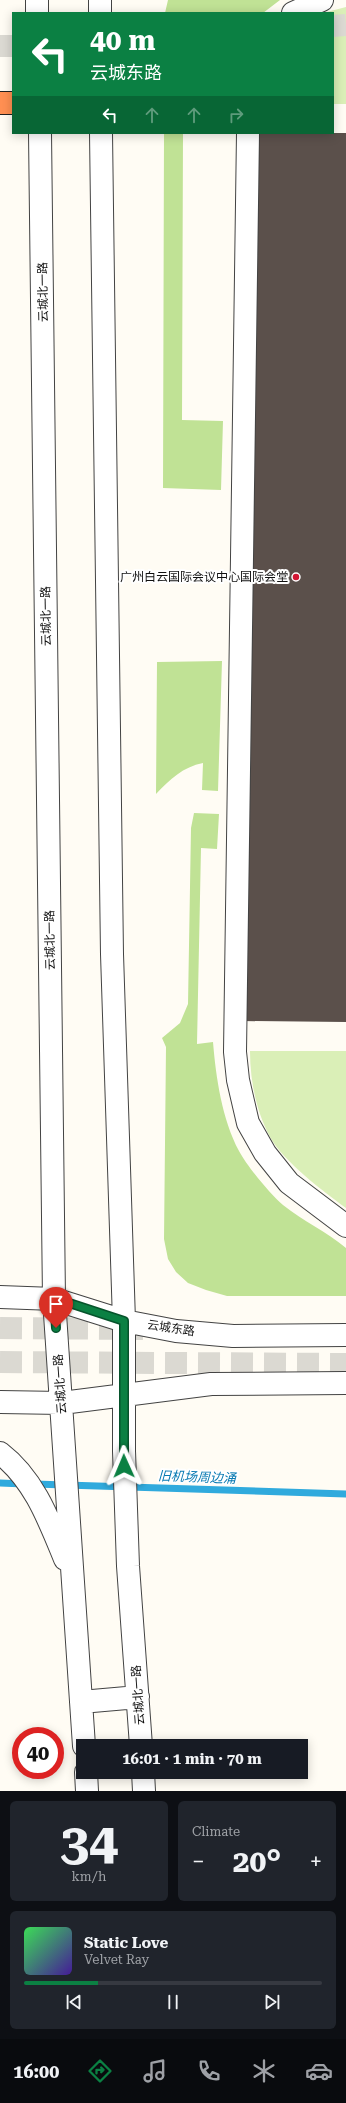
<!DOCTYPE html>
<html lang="en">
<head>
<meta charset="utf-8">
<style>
	:root { --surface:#171b24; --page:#20242c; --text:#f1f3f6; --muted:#9ea1a6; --line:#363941; --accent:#0b8043 }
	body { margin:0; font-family:"Roboto Serif","Noto Sans SC",serif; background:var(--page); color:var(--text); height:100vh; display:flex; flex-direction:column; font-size:15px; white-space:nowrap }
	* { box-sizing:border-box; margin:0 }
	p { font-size:13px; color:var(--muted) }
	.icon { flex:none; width:22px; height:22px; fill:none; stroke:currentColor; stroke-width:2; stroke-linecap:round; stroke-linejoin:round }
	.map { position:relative; height:1791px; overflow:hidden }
	.drawer { display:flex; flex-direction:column; gap:10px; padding:10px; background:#0d0f14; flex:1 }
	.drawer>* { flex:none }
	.guide { position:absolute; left:12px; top:12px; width:322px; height:122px; border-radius:0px; box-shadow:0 2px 10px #0003; background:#0b8043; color:#fff; overflow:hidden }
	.speed { position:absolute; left:12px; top:1727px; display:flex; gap:8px; font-size:20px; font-weight:700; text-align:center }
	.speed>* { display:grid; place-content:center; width:52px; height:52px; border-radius:50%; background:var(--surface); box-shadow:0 2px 10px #0003; line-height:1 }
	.speed .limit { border:6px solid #d22; background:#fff; color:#111 }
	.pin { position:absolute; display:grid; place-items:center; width:34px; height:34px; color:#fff; margin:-41px -17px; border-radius:50% 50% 50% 0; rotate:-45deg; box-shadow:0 0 4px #0007 }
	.pin .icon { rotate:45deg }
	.me { position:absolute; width:44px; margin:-22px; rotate:359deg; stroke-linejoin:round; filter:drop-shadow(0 0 3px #0008) }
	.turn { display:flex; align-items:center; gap:14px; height:84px; padding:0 12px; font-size:18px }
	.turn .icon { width:52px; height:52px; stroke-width:2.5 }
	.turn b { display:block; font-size:28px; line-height:34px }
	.lanes { display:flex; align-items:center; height:38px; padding:0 12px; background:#0003; justify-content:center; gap:20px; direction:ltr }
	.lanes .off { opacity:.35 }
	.big { font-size:30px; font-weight:700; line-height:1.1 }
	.drawer .card { flex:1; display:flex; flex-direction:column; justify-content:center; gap:6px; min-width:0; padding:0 14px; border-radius:6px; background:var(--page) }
	.drawer .dial { align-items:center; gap:0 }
	.dial b { font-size:52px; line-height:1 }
	.song { display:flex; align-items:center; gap:12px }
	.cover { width:48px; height:48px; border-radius:6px; background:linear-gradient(135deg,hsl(130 70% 55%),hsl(260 70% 35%)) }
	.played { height:4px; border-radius:2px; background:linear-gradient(90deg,var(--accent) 25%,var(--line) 25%) }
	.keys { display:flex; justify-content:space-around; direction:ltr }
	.heat { display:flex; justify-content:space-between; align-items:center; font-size:22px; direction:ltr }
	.drawer .tiles { flex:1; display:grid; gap:10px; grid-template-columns:1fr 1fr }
	.card:last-child { grid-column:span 2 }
	.trip { position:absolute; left:76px; top:1739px; width:232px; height:40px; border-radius:0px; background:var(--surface); box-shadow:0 2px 10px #0003; font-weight:700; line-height:40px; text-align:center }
	.tab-bar { display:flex; height:64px; justify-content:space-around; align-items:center; background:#090b0e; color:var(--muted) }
	.tab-bar .icon { width:28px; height:28px }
	.tab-bar .active { color:var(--accent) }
	.tab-bar b { font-size:18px; color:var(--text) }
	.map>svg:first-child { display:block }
</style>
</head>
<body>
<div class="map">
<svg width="346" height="1791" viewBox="0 0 346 1791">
	<rect width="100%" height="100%" fill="#fffcf4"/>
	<path fill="#daefb7" d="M 346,7 L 346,104 L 333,104 L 333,13 L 323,13 Z
		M 250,1051 L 346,1051 L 346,1208 C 323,1191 284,1162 270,1137 C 256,1111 250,1080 250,1051 Z"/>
	<path fill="#c0e295" d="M 168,0 L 280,0 L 263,13 L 165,13 Z
		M 164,133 L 183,133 L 182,420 L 223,421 L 221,490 L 163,488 Z
		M 222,661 L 218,791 L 202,790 L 203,763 C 183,767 170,779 156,794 L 157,662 Z
		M 194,813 L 219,814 L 217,849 L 201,848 L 197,1044 L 213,1042 C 216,1078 222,1119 239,1151 C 247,1166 270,1194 283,1205 C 303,1221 327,1232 346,1248 L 346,1296 L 227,1296 L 206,1290 L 188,1283 L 176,1272 L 168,1259 L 164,1239 L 166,1047 L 162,1038 L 180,1023 L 188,1004 L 191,828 Z"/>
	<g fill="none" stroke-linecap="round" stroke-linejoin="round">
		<path stroke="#30aadd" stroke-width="7" d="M 0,1483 L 24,1484
			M 34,1484 L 346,1494"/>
	</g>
	<path fill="#5b504b" d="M 252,133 L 346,133 L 346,1022 L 242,1021 Z"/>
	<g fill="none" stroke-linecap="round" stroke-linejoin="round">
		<path stroke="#dbd9d2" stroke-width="22" stroke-dasharray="22 11" stroke-linecap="butt" d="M 0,1328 L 143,1329
			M 0,1362 L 346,1364"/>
		<path stroke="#dbd9d2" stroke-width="22" stroke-dasharray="22 11" stroke-linecap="butt" d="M 333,26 L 346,25
			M 0,46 L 13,46"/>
		<g stroke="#434343" stroke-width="24">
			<path id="minor" d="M 37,0 L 37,13
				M 100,0 L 100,13
				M 293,13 L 322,0
				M 40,133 L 54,1299 L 84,1746
				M 101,133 L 112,954 L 124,1321 L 124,1451 L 128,1566 L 141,1746
				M 248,133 L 235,1052 L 238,1080 L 248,1123 L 265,1153 L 289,1183 L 346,1226
				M 0,1297 L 54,1299 L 124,1321 L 176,1331 L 233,1336 L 346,1335
				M 0,1402 L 62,1403 L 211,1384 L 346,1383
				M 0,1453 C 34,1479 49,1520 65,1559
				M 81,1702 L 138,1697
				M 86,1772 L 87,1791
				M 143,1772 L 144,1791"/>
		</g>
		<g stroke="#212121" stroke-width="24">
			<path id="highway" d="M 0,103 L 13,103"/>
		</g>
		<use href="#minor" stroke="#fff" stroke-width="22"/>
		<use href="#highway" stroke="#ff8f52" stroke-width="22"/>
	</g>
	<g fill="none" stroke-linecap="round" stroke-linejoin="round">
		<g stroke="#07532c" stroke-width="10">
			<path id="route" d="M 56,1328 L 54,1298 L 124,1321 L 124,1466"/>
		</g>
		<use href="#route" stroke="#0b8043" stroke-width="7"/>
	</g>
	<circle fill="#d21633" stroke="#fff" stroke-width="1.5" cx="296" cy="577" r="4"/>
	<g text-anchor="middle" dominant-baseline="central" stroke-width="4" stroke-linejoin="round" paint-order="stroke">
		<g font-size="12" fill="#101010" stroke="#fff">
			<text transform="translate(43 292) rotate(-91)">云城北一路</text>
			<text transform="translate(46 616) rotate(-91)">云城北一路</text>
			<text transform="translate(50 940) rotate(-91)">云城北一路</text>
			<text transform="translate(171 1328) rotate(8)">云城东路</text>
			<text transform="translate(60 1384) rotate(-94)">云城北一路</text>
			<text transform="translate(138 1695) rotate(-94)">云城北一路</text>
		</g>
		<g font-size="12" fill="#101010" stroke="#fff" text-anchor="end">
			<text x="288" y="577">广州白云国际会议中心国际会堂</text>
		</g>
		<g font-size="13" font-style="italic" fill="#097ab3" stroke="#fff">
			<text transform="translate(197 1477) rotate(2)">旧机场周边涌</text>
		</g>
	</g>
</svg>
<div class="speed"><div class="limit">40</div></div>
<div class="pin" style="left:56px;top:1328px;background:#d93025"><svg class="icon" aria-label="arrive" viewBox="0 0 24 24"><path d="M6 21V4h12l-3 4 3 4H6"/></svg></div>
<svg class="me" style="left:124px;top:1466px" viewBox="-20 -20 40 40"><path d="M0-17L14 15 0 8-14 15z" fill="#0b8043" stroke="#fff" stroke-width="4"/></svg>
<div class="trip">16:01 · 1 min · 70 m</div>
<div class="guide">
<div class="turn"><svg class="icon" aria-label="left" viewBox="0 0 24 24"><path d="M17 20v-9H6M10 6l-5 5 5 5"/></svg><div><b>40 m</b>云城东路</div></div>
<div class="lanes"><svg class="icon" aria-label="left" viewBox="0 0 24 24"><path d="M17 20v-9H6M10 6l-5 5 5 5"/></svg><svg class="icon off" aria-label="ahead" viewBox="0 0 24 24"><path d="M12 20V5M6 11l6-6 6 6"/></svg><svg class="icon off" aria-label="ahead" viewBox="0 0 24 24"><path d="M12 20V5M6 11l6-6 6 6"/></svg><svg class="icon off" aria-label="right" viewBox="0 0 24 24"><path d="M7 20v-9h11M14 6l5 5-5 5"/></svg></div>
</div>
</div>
<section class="drawer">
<div class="tiles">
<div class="card dial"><b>34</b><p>km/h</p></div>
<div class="card"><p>Climate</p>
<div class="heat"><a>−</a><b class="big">20°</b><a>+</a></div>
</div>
<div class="card">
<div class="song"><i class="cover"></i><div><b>Static Love</b><p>Velvet Ray</p></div></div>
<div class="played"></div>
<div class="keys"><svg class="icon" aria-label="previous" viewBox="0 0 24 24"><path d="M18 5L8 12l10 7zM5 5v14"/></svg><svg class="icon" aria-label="pause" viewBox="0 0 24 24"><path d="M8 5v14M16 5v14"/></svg><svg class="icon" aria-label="next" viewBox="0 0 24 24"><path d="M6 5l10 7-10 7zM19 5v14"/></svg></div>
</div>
</div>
</section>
<nav class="tab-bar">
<b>16:00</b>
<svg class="icon active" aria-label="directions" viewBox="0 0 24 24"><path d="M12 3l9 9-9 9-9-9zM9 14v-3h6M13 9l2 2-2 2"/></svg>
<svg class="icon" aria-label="music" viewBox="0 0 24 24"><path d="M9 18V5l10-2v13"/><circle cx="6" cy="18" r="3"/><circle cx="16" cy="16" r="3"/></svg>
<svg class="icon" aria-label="phone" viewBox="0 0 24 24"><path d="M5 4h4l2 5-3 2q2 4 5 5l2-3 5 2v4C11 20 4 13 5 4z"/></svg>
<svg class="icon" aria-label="climate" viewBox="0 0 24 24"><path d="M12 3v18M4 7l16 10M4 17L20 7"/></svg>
<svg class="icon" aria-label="car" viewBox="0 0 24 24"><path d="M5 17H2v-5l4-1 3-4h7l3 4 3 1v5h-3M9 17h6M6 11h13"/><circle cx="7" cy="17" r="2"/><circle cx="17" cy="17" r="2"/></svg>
</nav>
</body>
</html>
